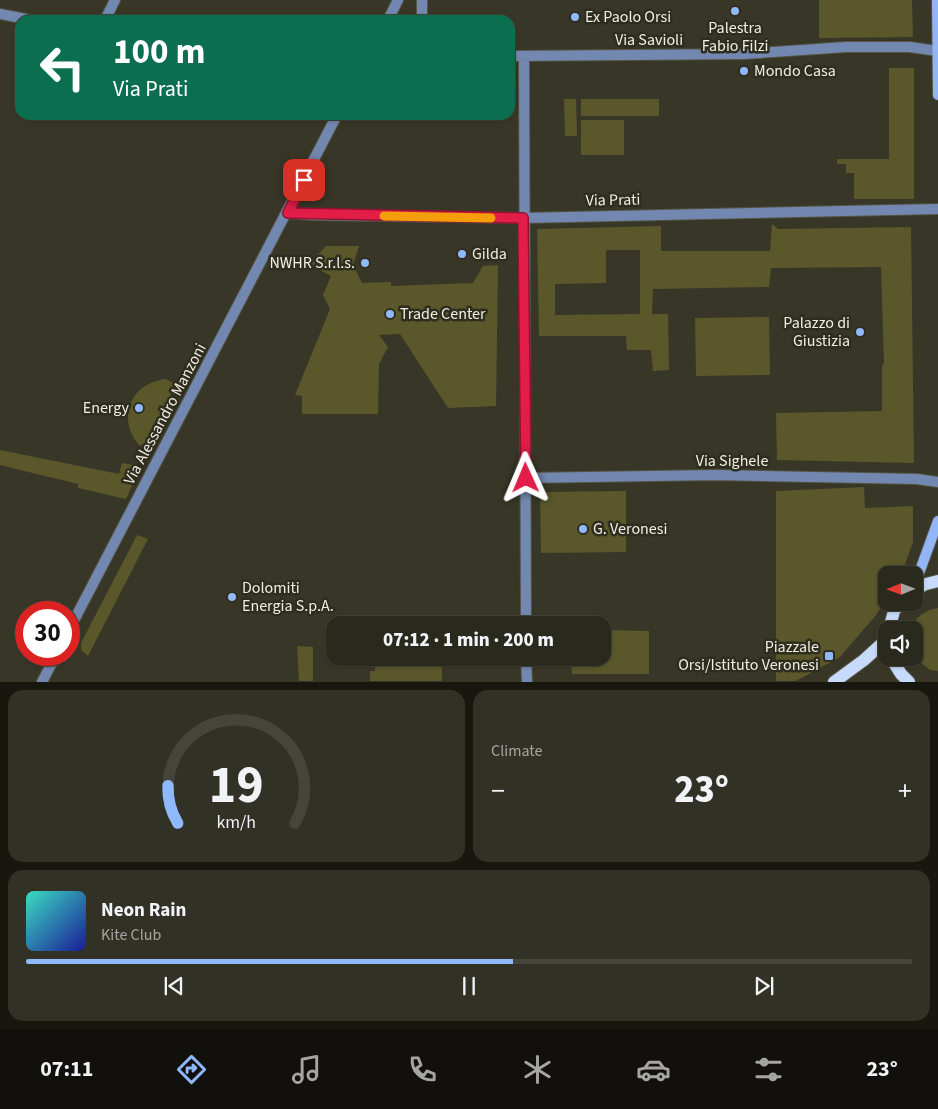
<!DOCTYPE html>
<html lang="en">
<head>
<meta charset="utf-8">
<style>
	:root { --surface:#2a291d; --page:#323126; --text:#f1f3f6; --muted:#a5a6a4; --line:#46453b; --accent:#90b8fd }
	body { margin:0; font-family:"Source Sans 3",sans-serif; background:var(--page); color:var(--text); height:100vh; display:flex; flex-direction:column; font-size:19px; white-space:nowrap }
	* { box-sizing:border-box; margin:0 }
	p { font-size:16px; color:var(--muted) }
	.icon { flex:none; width:28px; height:28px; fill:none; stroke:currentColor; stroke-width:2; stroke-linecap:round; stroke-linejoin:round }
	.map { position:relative; height:682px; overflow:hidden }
	.side { display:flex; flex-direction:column; gap:8px; padding:8px; background:#171710; flex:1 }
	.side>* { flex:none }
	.guide { position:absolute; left:15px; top:15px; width:500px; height:105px; border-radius:15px; box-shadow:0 1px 4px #0004,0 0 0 1px var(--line); background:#0b6e4f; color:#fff; overflow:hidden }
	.needle { width:32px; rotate:269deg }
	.tools { position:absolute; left:878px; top:566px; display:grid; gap:10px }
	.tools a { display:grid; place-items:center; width:45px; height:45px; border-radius:10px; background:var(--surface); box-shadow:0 1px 4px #0004,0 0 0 1px var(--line); font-size:25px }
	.speed { position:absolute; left:15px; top:601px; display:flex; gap:10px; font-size:25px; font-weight:700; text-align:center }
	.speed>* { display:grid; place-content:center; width:65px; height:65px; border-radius:50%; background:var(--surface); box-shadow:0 1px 4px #0004,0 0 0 1px var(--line); line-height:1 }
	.speed .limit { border:8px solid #d22; background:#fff; color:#111 }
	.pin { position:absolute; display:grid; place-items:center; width:42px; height:42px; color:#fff; margin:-21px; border-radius:10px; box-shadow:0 2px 8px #0006 }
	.me { position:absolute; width:55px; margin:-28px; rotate:359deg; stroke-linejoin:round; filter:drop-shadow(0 0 4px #0008) }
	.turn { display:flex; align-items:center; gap:18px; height:105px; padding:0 15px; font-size:22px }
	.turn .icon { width:65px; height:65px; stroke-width:2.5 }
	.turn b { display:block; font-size:35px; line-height:42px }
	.big { font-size:38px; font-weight:800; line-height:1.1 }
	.side .widget { flex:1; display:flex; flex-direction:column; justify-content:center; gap:8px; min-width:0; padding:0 18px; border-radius:15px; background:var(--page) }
	.side .dial { align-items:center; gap:0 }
	.dial svg { height:130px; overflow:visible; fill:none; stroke:var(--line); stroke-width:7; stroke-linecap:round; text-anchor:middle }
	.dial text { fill:var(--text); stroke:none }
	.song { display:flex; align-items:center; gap:15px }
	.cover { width:60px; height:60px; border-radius:8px; background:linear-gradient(135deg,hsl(170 70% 55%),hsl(240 70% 35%)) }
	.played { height:5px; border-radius:2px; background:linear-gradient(90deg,var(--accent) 55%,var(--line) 55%) }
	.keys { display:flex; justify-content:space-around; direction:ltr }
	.heat { display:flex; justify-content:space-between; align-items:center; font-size:28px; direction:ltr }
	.side .tiles { flex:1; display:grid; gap:8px; grid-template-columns:1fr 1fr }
	.widget:last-child { grid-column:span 2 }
	.trip { position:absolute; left:326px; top:616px; width:285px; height:50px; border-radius:15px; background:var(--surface); box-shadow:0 1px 4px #0004,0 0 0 1px var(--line); font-weight:800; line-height:50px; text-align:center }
	.menu { display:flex; height:80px; justify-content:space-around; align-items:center; background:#11100c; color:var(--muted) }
	.menu .icon { width:35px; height:35px }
	.menu .current { color:var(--accent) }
	.menu b { font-size:22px; color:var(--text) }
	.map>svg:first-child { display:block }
</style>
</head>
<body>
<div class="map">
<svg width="938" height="682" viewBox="0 0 938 682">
	<rect width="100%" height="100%" fill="#383727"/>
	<path fill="#5a572b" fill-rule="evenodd" d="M 819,0 L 912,0 L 913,37 L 819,38 Z
		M 889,68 L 914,68 L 914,199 L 854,199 L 854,173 L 846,173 L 846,164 L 837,164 L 837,159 L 889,159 Z
		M 564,99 L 576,99 L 577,136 L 565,136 Z
		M 581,99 L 659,99 L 659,116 L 581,116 Z
		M 581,120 L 624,120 L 624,155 L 581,155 Z
		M 772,224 L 778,229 L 911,227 L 914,463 L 777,460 L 776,413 L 882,411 L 882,365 L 884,364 L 881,267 L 771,268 L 769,287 L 653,289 L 652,314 L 668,314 L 669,370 L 653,371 L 651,350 L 627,350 L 626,336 L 539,336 L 537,229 L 661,226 L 661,251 L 770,251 ZM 606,250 L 640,250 L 640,314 L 555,315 L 555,284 L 606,283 Z
		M 326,246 L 359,246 L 353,265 L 362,283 L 391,282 L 391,286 L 473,283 L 483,266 L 498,265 L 496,406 L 448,408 L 400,334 L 379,335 L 388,347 L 379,364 L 378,414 L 302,414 L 302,396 L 295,395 L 330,309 L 323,295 L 331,276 L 309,264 Z
		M 769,317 L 770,375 L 696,376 L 695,318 Z
		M 166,379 L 175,384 L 149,446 L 139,445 C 116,419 131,382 166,379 Z
		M 0,450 L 119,474 L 122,463 L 141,466 L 126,499 L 78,488 L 78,484 L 0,465 Z
		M 864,487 L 865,508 L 913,506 L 913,542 L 901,575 L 886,575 L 886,600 L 876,615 L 840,657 L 796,681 L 776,681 L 776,491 Z
		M 626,491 L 626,552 L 541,553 L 540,492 Z
		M 137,535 L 148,539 L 88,656 L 81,650 L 81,643 Z
		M 938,608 L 938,671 L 930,670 L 915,658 L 914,630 L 911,630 C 915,617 925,610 938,608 Z
		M 603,630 L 649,631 L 649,674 L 572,674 L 571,658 L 602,658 Z
		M 297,646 L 313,647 L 313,681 L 299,681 Z
		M 375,658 L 388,658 L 389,660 L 406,660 L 406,658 L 442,658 L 442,681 L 370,681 L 370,671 L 375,671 Z"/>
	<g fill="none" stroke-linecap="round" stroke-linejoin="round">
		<g stroke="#555445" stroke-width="12">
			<path id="minor" d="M 422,0 L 422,20
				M 0,14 L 31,20
				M 105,20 L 115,0
				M 388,20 L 398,0
				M 510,56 L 744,54 L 846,47 L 910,47 L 938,51
				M 524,56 L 526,625
				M 288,213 L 313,215 L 523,218 L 938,209
				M 526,478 L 715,475 L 917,479 L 938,482
				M 69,630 L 337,115
				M 526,658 L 527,682
				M 42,682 L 56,655"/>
		</g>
		<g stroke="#555445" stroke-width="12">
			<path id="secondary" d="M 937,0 L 938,95
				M 914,587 L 938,521"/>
		</g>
		<g stroke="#555445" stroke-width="14">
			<path id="primary" d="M 914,590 L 926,584 L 938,581
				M 889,630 L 894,611 L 901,602
				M 891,658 L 901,674 L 909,682
				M 834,682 L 864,660 L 886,640"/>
		</g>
		<use href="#minor" stroke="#7288b0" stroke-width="10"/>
		<use href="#secondary" stroke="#92b6f5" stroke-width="10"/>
		<use href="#primary" stroke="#c7dafa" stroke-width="12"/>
	</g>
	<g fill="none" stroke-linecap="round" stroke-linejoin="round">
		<g stroke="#92132f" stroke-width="12">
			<path id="route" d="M 304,180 L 288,213 L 523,218 L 526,478"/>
		</g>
		<use href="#route" stroke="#e11d48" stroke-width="9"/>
		<path stroke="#f59e0b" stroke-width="9" d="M 384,216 L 491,218"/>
	</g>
	<g fill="#90b8fd" stroke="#2e2d1e" stroke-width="2">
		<circle cx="735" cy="11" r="5"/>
		<circle cx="575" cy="17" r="5"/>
		<circle cx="744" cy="71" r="5"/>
		<circle cx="462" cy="254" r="5"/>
		<circle cx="365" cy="263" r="5"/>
		<circle cx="390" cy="314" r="5"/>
		<circle cx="860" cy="332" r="5"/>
		<circle cx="139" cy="408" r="5"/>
		<circle cx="583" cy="529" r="5"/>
		<circle cx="232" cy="597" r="5"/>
		<rect x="824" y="651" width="10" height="10" rx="2.5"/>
	</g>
	<g text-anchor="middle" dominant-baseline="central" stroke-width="5" stroke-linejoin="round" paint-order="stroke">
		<g font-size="16" fill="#efeee4" stroke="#2e2d1e" text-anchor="start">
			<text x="585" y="17">Ex Paolo Orsi</text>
			<text x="735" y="28" text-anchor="middle">Palestra<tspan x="735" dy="18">Fabio Filzi</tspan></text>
			<text x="754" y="71">Mondo Casa</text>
			<text x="472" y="254">Gilda</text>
			<text x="355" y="263" text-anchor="end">NWHR S.r.l.s.</text>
			<text x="400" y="314">Trade Center</text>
			<text x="850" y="323" text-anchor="end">Palazzo di<tspan x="850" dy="18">Giustizia</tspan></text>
			<text x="129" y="408" text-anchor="end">Energy</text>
			<text x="593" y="529">G. Veronesi</text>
			<text x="242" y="588">Dolomiti<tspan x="242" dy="18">Energia S.p.A.</tspan></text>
			<text x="819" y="647" text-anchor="end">Piazzale<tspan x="819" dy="18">Orsi/Istituto Veronesi</tspan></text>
		</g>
		<g font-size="16" fill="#efeee4" stroke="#2e2d1e">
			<text x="649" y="40">Via Savioli</text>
			<text transform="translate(613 200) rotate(-1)">Via Prati</text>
			<text transform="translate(165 414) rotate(-62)">Via Alessandro Manzoni</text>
			<text x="732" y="461">Via Sighele</text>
		</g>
	</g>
</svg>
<div class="tools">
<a><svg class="needle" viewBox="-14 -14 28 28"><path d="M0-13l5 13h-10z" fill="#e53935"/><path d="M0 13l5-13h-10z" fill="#a5a6a4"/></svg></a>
<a><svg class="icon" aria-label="sound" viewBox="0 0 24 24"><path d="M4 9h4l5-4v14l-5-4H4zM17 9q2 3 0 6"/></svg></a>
</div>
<div class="speed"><div class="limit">30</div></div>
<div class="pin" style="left:304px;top:180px;background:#d93025"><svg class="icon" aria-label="arrive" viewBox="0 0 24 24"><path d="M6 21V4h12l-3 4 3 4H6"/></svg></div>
<svg class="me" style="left:526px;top:478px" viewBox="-20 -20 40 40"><path d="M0-17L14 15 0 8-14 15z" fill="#e11d48" stroke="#fff" stroke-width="4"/></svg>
<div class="trip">07:12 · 1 min · 200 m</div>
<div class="guide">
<div class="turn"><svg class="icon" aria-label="left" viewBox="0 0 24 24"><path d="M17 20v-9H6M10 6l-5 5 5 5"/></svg><div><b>100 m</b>Via Prati</div></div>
</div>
</div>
<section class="side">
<div class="tiles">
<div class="widget dial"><svg viewBox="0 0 100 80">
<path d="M14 69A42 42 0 1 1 86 69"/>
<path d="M14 69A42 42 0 0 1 8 46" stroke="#90b8fd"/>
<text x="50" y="56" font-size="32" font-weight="700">19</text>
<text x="50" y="72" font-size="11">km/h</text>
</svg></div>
<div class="widget"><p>Climate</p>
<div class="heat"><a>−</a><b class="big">23°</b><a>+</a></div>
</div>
<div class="widget">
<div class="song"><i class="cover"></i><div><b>Neon Rain</b><p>Kite Club</p></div></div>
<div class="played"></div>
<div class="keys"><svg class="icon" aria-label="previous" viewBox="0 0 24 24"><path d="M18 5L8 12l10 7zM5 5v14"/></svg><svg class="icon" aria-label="pause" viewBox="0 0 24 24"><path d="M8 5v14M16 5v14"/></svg><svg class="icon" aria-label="next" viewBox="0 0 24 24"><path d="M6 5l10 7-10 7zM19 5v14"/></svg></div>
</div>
</div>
</section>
<nav class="menu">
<b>07:11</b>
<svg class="icon current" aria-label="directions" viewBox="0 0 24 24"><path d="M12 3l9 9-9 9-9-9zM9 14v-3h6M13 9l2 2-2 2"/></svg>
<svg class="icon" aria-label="music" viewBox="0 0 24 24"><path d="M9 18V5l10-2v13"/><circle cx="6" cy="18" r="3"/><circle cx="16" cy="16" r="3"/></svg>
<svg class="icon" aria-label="phone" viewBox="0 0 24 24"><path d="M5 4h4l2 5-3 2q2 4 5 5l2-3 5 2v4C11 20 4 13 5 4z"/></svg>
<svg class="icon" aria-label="climate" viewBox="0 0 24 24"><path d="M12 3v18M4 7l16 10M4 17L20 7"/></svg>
<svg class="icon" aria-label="car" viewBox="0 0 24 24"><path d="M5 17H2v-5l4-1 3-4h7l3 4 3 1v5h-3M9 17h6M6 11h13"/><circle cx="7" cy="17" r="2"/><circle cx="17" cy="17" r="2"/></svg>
<svg class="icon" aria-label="filters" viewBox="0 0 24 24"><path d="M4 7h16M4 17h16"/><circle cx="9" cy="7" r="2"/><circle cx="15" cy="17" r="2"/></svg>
<b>23°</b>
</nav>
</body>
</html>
